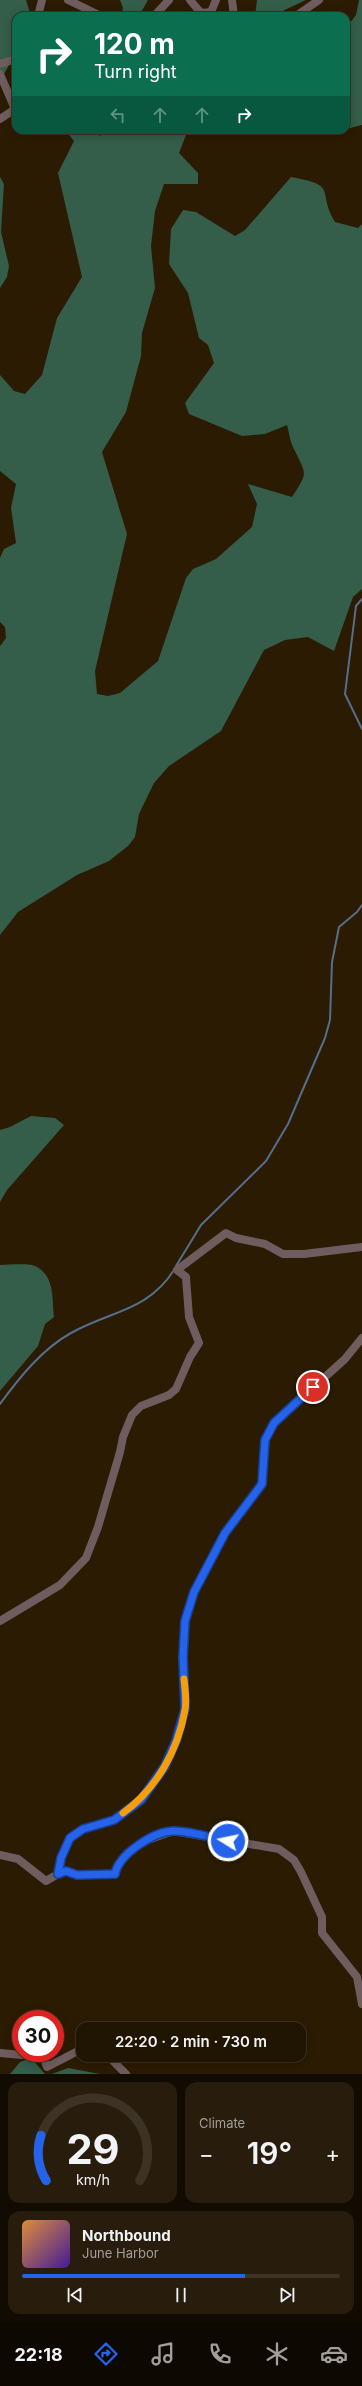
<!DOCTYPE html>
<html lang="en">
<head>
<meta charset="utf-8">
<style>
	:root { --surface:#201402; --page:#281d0c; --text:#f1f3f6; --muted:#a29e99; --line:#3d3324; --accent:#2563eb }
	body { margin:0; font-family:Inter,sans-serif; background:var(--page); color:var(--text); height:100vh; display:flex; flex-direction:column; font-size:15px; white-space:nowrap }
	* { box-sizing:border-box; margin:0 }
	p { font-size:13px; color:var(--muted) }
	.icon { flex:none; width:22px; height:22px; fill:none; stroke:currentColor; stroke-width:2; stroke-linecap:round; stroke-linejoin:round }
	.map { position:relative; height:2074px; overflow:hidden }
	.side { display:flex; flex-direction:column; gap:8px; padding:8px; background:#120b01; flex:1 }
	.side>* { flex:none }
	.guide { position:absolute; left:12px; top:12px; width:338px; height:122px; border-radius:12px; box-shadow:0 2px 10px #0003,0 0 0 1px var(--line); background:#0b6e4f; color:#fff; overflow:hidden }
	.speed { position:absolute; left:12px; top:2010px; display:flex; gap:8px; font-size:20px; font-weight:700; text-align:center }
	.speed>* { display:grid; place-content:center; width:52px; height:52px; border-radius:50%; background:var(--surface); box-shadow:0 2px 10px #0003,0 0 0 1px var(--line); line-height:1 }
	.speed .limit { border:6px solid #d22; background:#fff; color:#111 }
	.pin { position:absolute; display:grid; place-items:center; width:34px; height:34px; color:#fff; margin:-17px; border:2px solid #fff; border-radius:50%; box-shadow:0 1px 4px #0007 }
	.me { position:absolute; width:44px; margin:-22px; rotate:280deg; stroke-linejoin:round; filter:drop-shadow(0 0 3px #0008) }
	.turn { display:flex; align-items:center; gap:14px; height:84px; padding:0 16px; font-size:18px }
	.turn .icon { width:52px; height:52px; stroke-width:2.5 }
	.turn b { display:block; font-size:28px; line-height:34px }
	.lanes { display:flex; align-items:center; height:38px; padding:0 16px; background:#0003; justify-content:center; gap:20px; direction:ltr }
	.lanes .off { opacity:.35 }
	.big { font-size:30px; font-weight:600; line-height:1.1 }
	.side .widget { flex:1; display:flex; flex-direction:column; justify-content:center; gap:6px; min-width:0; padding:0 14px; border-radius:12px; background:var(--page) }
	.side .dial { align-items:center; gap:0 }
	.dial svg { height:104px; overflow:visible; fill:none; stroke:var(--line); stroke-width:7; stroke-linecap:round; text-anchor:middle }
	.dial text { fill:var(--text); stroke:none }
	.song { display:flex; align-items:center; gap:12px }
	.cover { width:48px; height:48px; border-radius:6px; background:linear-gradient(135deg,hsl(30 70% 55%),hsl(260 70% 35%)) }
	.played { height:4px; border-radius:2px; background:linear-gradient(90deg,var(--accent) 70%,var(--line) 70%) }
	.keys { display:flex; justify-content:space-around; direction:ltr }
	.heat { display:flex; justify-content:space-between; align-items:center; font-size:22px; direction:ltr }
	.side .tiles { flex:1; display:grid; gap:8px; grid-template-columns:1fr 1fr }
	.widget:last-child { grid-column:span 2 }
	.trip { position:absolute; left:76px; top:2022px; width:230px; height:40px; border-radius:12px; background:var(--surface); box-shadow:0 2px 10px #0003,0 0 0 1px var(--line); font-weight:600; line-height:40px; text-align:center }
	.menu { display:flex; height:64px; justify-content:space-around; align-items:center; background:#0d0801; color:var(--muted) }
	.menu .icon { width:28px; height:28px }
	.menu .selected { color:var(--accent) }
	.menu b { font-size:18px; color:var(--text) }
	.map>svg:first-child { display:block }
</style>
</head>
<body>
<div class="map">
<svg width="362" height="2074" viewBox="0 0 362 2074">
	<rect width="100%" height="100%" fill="#2b1b02"/>
	<path fill="#345d4a" d="M 0,0 L 26,0 L 31,16 L 16,16 L 16,53 L 0,81 Z
		M 120,0 L 148,0 L 139,16 L 121,16 L 123,8 Z
		M 257,0 L 306,0 L 272,16 L 255,16 Z
		M 359,0 L 362,0 L 362,125 L 346,129 L 346,28 L 356,15 Z
		M 65,130 L 95,130 L 100,136 L 107,130 L 188,130 L 179,153 L 198,173 L 198,184 L 164,184 L 155,211 L 151,246 L 155,288 L 142,333 L 141,356 L 126,412 L 102,452 L 127,534 L 95,671 L 97,694 L 108,696 L 120,693 L 158,661 L 186,578 L 193,569 L 216,559 L 252,527 L 257,504 L 248,484 L 292,497 C 309,471 306,475 294,449 C 290,442 289,432 287,425 L 265,434 L 242,436 L 189,414 L 185,403 L 214,363 L 208,345 L 199,338 L 188,293 L 169,264 L 171,229 L 183,210 L 196,212 L 235,236 L 245,230 L 291,177 C 340,186 316,190 335,222 L 358,228 L 362,224 L 362,589 L 353,597 L 334,651 L 308,637 L 285,640 L 264,650 L 221,731 L 169,766 L 154,783 L 139,814 L 135,837 L 128,846 L 109,861 L 77,875 L 18,912 L 0,935 L 0,646 L 6,638 L 5,627 L 0,622 L 0,558 L 4,549 L 16,543 L 11,508 L 16,484 L 0,471 L 0,375 L 14,391 L 25,394 L 42,375 L 57,318 L 82,277 L 58,173 L 74,141 Z
		M 0,177 L 4,184 L 1,232 L 9,266 L 7,277 L 0,288 Z
		M 31,1116 L 55,1118 L 64,1125 L 7,1190 L 0,1202 L 0,1130 L 10,1127 Z
		M 0,1265 C 10,1265 26,1263 35,1266 C 55,1275 52,1299 54,1317 L 45,1324 L 38,1346 L 0,1391 Z
		M 31,2058 L 45,2074 L 10,2074 L 20,2062 Z
		M 68,2068 L 100,2074 L 52,2074 Z"/>
	<g fill="none" stroke-linecap="round" stroke-linejoin="round">
		<path stroke="#556e8c" stroke-width="2" d="M 362,599 L 356,606 L 345,694 L 362,729
			M 176,1266 L 201,1225 L 266,1161 L 288,1124 L 325,1038 L 330,1020 L 332,962 L 339,927 L 357,912 L 362,905
			M 0,1404 C 19,1378 42,1349 71,1333 C 110,1311 148,1311 174,1270"/>
		<path stroke="#6f5c5e" stroke-width="8" d="M 68,0 L 101,16
			M 190,0 L 201,13 L 211,12 L 216,0
			M 232,0 L 234,16
			M 38,16 L 42,0
			M 154,16 L 169,0
			M 296,16 L 319,0
			M 0,64 L 16,59
			M 0,74 L 15,109 L 0,119
			M 0,1621 L 60,1585 L 86,1558 L 98,1527 L 120,1452 L 123,1437 L 132,1415 L 141,1406 L 169,1395 L 176,1389 L 190,1357 L 199,1343 L 189,1317 L 186,1277 L 177,1270 L 226,1233 L 236,1238 L 265,1244 L 283,1254 L 304,1254 L 362,1247
			M 0,1855 L 18,1859 L 46,1881 L 58,1874 L 61,1857 L 70,1838 L 83,1829 L 114,1820 L 141,1800 L 165,1767 L 176,1741 L 185,1709 L 183,1657 L 185,1621 L 194,1592 L 225,1533 L 262,1484 L 265,1440 L 274,1423 L 345,1359 L 362,1338
			M 58,1874 L 67,1871 L 77,1875 L 115,1874 L 117,1866 L 127,1853 L 145,1841 L 173,1831 L 279,1849 L 294,1860 L 301,1872 L 322,1917 L 322,1933 L 357,1977 L 362,2004
			M 0,2053 L 22,2055 L 26,2053
			M 42,2053 L 47,2067 L 76,2052 L 83,2051
			M 107,2055 L 126,2074"/>
	</g>
	<g fill="none" stroke-linecap="round" stroke-linejoin="round">
		<g stroke="#184099" stroke-width="10">
			<path id="route" d="M 228,1841 C 211,1838 192,1831 174,1831 C 154,1831 119,1854 115,1874 L 77,1875 L 66,1871 L 58,1874 L 61,1858 L 70,1838 L 83,1829 L 114,1820 L 141,1800 L 165,1766 L 176,1741 L 185,1709 L 183,1657 L 185,1621 L 194,1592 L 225,1533 L 262,1484 L 265,1440 L 274,1423 L 313,1387"/>
		</g>
		<use href="#route" stroke="#2563eb" stroke-width="7"/>
		<path stroke="#f59e0b" stroke-width="7" d="M 123,1813 C 156,1789 178,1751 185,1710 C 187,1700 185,1689 184,1679"/>
	</g>
</svg>
<div class="speed"><div class="limit">30</div></div>
<div class="pin" style="left:313px;top:1387px;background:#d93025"><svg class="icon" aria-label="arrive" viewBox="0 0 24 24"><path d="M6 21V4h12l-3 4 3 4H6"/></svg></div>
<svg class="me" style="left:228px;top:1841px" viewBox="-20 -20 40 40"><circle r="17" fill="#2563eb" stroke="#fff" stroke-width="3"/><path d="M0-11L8 9 0 5-8 9z" fill="#fff"/></svg>
<div class="trip">22:20 · 2 min · 730 m</div>
<div class="guide">
<div class="turn"><svg class="icon" aria-label="right" viewBox="0 0 24 24"><path d="M7 20v-9h11M14 6l5 5-5 5"/></svg><div><b>120 m</b>Turn right</div></div>
<div class="lanes"><svg class="icon off" aria-label="left" viewBox="0 0 24 24"><path d="M17 20v-9H6M10 6l-5 5 5 5"/></svg><svg class="icon off" aria-label="ahead" viewBox="0 0 24 24"><path d="M12 20V5M6 11l6-6 6 6"/></svg><svg class="icon off" aria-label="ahead" viewBox="0 0 24 24"><path d="M12 20V5M6 11l6-6 6 6"/></svg><svg class="icon" aria-label="right" viewBox="0 0 24 24"><path d="M7 20v-9h11M14 6l5 5-5 5"/></svg></div>
</div>
</div>
<section class="side">
<div class="tiles">
<div class="widget dial"><svg viewBox="0 0 100 80">
<path d="M14 69A42 42 0 1 1 86 69"/>
<path d="M14 69A42 42 0 0 1 10 34" stroke="#2563eb"/>
<text x="50" y="56" font-size="32" font-weight="700">29</text>
<text x="50" y="72" font-size="11">km/h</text>
</svg></div>
<div class="widget"><p>Climate</p>
<div class="heat"><a>−</a><b class="big">19°</b><a>+</a></div>
</div>
<div class="widget">
<div class="song"><i class="cover"></i><div><b>Northbound</b><p>June Harbor</p></div></div>
<div class="played"></div>
<div class="keys"><svg class="icon" aria-label="previous" viewBox="0 0 24 24"><path d="M18 5L8 12l10 7zM5 5v14"/></svg><svg class="icon" aria-label="pause" viewBox="0 0 24 24"><path d="M8 5v14M16 5v14"/></svg><svg class="icon" aria-label="next" viewBox="0 0 24 24"><path d="M6 5l10 7-10 7zM19 5v14"/></svg></div>
</div>
</div>
</section>
<nav class="menu">
<b>22:18</b>
<svg class="icon selected" aria-label="directions" viewBox="0 0 24 24"><path d="M12 3l9 9-9 9-9-9zM9 14v-3h6M13 9l2 2-2 2"/></svg>
<svg class="icon" aria-label="music" viewBox="0 0 24 24"><path d="M9 18V5l10-2v13"/><circle cx="6" cy="18" r="3"/><circle cx="16" cy="16" r="3"/></svg>
<svg class="icon" aria-label="phone" viewBox="0 0 24 24"><path d="M5 4h4l2 5-3 2q2 4 5 5l2-3 5 2v4C11 20 4 13 5 4z"/></svg>
<svg class="icon" aria-label="climate" viewBox="0 0 24 24"><path d="M12 3v18M4 7l16 10M4 17L20 7"/></svg>
<svg class="icon" aria-label="car" viewBox="0 0 24 24"><path d="M5 17H2v-5l4-1 3-4h7l3 4 3 1v5h-3M9 17h6M6 11h13"/><circle cx="7" cy="17" r="2"/><circle cx="17" cy="17" r="2"/></svg>
</nav>
</body>
</html>
